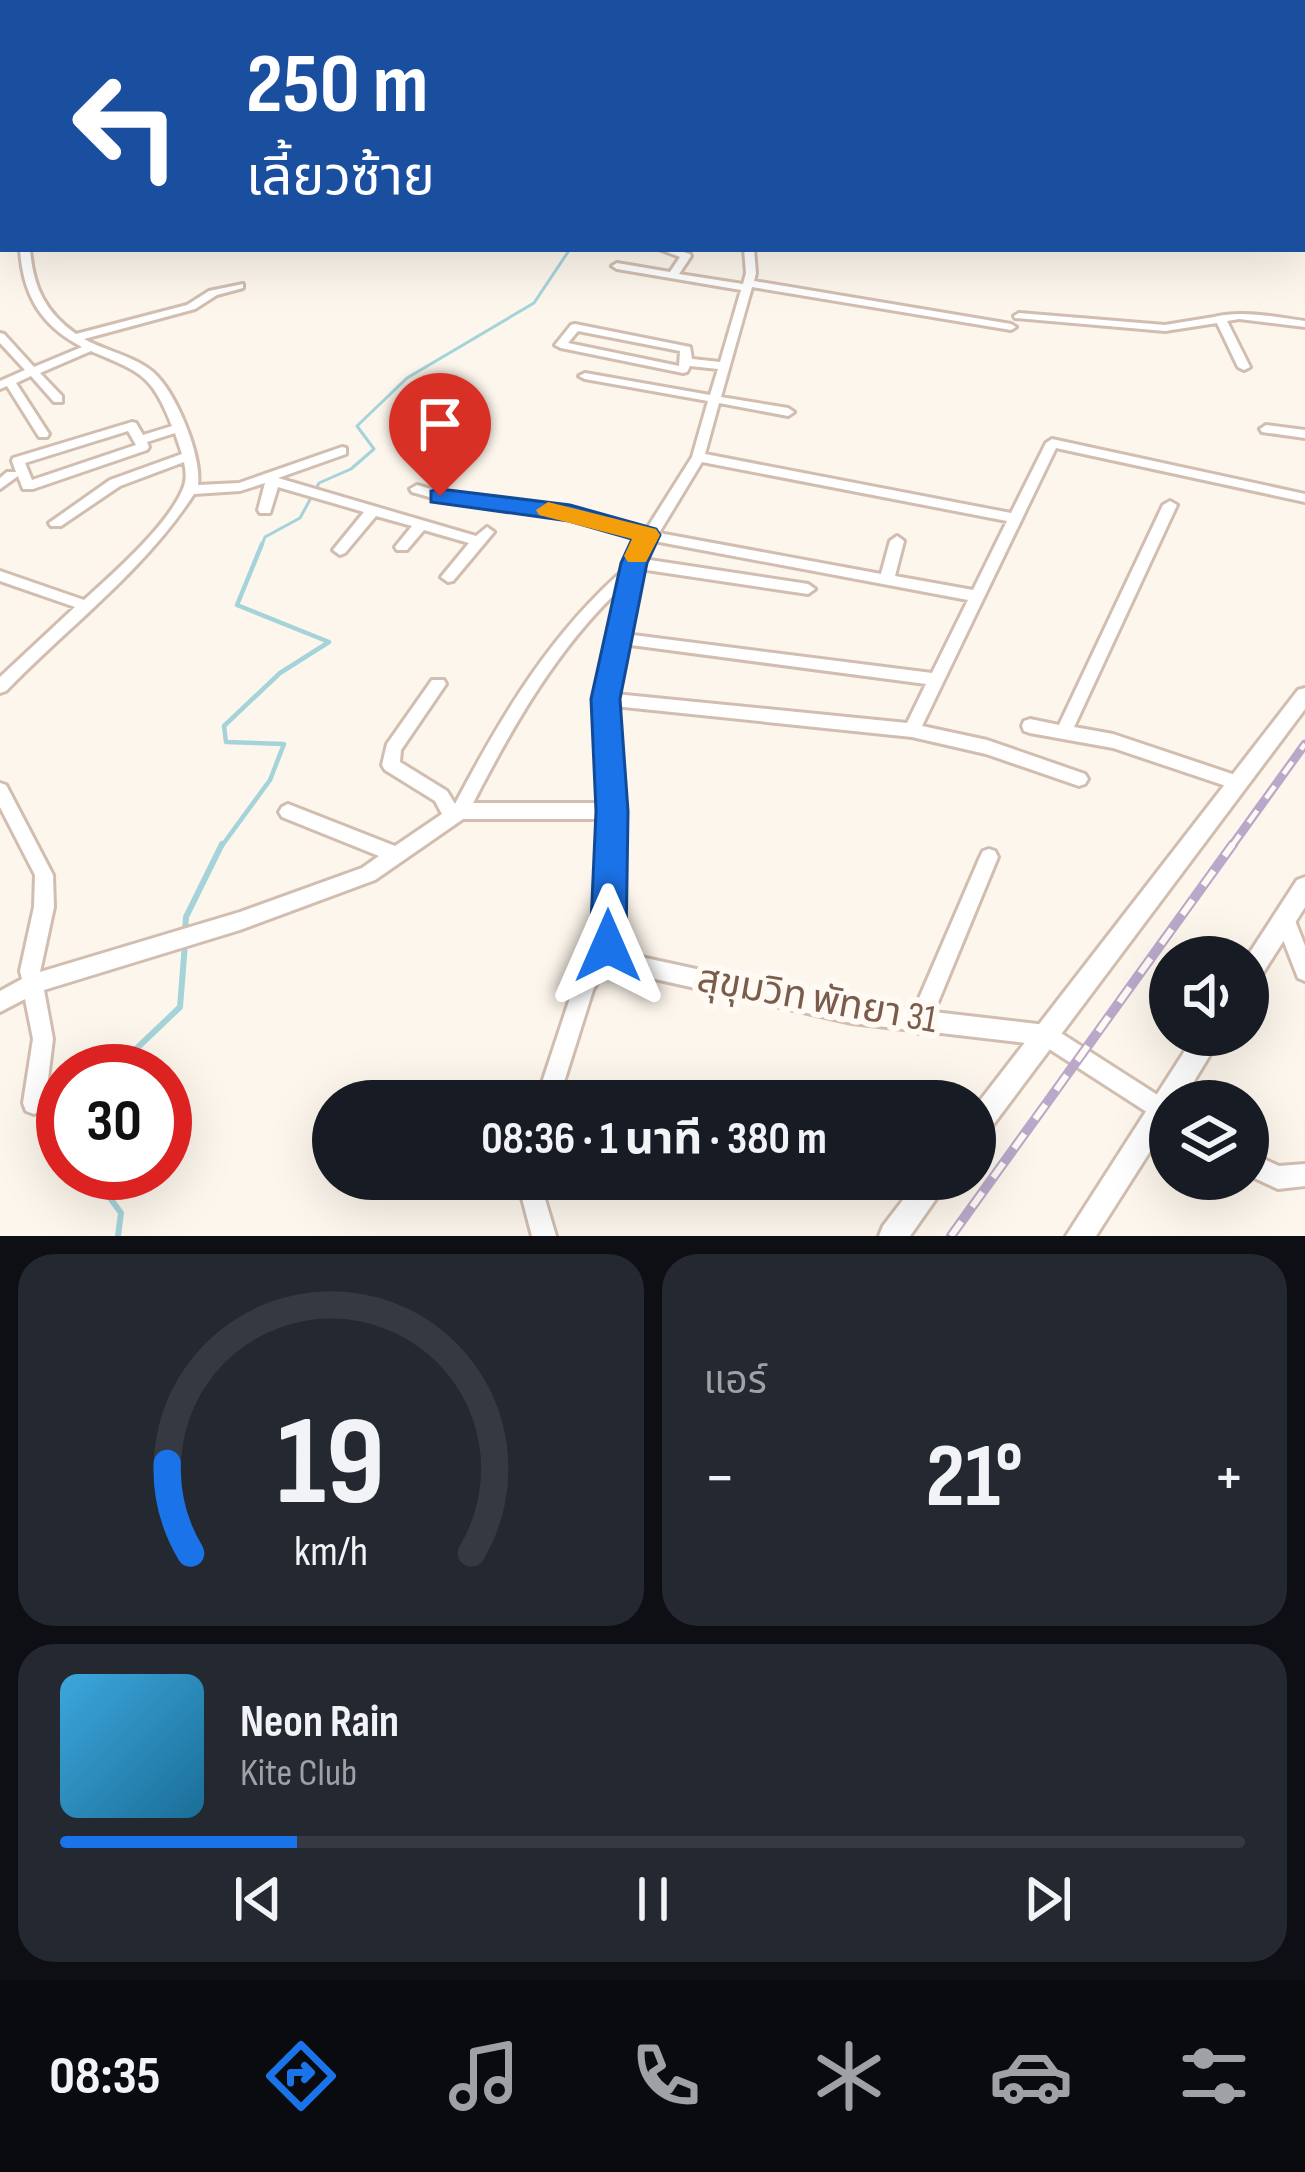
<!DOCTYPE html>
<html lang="th">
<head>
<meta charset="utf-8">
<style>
	:root { --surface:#171b24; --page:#242831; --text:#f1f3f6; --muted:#9ea1a6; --line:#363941; --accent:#1a73e8 }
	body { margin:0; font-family:"Sofia Sans Condensed","Noto Sans Thai",sans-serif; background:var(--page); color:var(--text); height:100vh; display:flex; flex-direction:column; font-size:45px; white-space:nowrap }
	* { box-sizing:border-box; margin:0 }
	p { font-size:39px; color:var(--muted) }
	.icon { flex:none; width:66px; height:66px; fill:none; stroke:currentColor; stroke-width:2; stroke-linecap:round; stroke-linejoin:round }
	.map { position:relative; height:1236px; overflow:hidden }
	.sheet { display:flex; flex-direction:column; gap:18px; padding:18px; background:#0d0f14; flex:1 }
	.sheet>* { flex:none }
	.guide { position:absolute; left:0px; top:0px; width:1305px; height:252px; box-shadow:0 12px 48px #0002; background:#1a4fa0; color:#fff; overflow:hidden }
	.buttons { position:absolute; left:1149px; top:936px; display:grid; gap:24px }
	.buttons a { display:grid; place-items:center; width:120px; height:120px; border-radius:50%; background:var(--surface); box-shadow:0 12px 48px #0002; font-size:60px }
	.speed { position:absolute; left:36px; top:1044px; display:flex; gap:24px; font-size:60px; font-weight:700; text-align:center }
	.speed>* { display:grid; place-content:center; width:156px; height:156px; border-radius:50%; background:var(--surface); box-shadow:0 12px 48px #0002; line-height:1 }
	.speed .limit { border:18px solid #d22; background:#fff; color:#111 }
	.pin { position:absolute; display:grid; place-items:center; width:102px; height:102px; color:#fff; margin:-123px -51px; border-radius:50% 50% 50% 0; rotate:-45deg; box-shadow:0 0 12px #0007 }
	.pin .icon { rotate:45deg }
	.me { position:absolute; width:132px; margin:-66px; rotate:0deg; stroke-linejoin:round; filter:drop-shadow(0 0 9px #0008) }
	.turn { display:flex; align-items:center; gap:42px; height:252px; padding:0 48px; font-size:54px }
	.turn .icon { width:156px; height:156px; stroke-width:2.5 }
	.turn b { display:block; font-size:84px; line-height:102px }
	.big { font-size:90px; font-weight:700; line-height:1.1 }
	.sheet .card { flex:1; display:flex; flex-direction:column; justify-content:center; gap:18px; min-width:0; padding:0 42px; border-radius:36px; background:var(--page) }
	.sheet .dial { align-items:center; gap:0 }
	.dial svg { height:312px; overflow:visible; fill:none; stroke:var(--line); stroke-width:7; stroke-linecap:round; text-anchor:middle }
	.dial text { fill:var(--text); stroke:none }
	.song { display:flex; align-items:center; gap:36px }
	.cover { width:144px; height:144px; border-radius:18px; background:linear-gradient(135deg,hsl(200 70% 55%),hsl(200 70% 35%)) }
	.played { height:12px; border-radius:6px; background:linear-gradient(90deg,var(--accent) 20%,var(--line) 20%) }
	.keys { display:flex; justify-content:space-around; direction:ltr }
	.heat { display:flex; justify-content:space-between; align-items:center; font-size:66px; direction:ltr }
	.sheet .tiles { flex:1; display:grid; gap:18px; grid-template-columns:1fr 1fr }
	.card:last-child { grid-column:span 2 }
	.trip { position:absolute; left:312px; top:1080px; width:684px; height:120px; border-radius:60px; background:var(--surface); box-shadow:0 12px 48px #0002; font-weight:700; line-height:120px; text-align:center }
	.tab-bar { display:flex; height:192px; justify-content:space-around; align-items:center; background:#090b0e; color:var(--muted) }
	.tab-bar .icon { width:84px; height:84px }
	.tab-bar .on { color:var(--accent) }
	.tab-bar b { font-size:54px; color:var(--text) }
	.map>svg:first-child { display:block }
</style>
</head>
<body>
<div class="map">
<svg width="1305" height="1236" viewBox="0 0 1305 1236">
	<rect width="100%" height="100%" fill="#fdf6ec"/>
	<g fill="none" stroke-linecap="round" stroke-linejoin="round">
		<path stroke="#a5d3da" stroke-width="3" d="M 261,547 L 265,537 L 300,518 L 319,483 L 351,469 L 374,449 L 357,426 L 407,378 L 534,303 L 570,249"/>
		<path stroke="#a5d3da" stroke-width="4.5" d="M 221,847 L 270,780 L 284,744 L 226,742 L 224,726 L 280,673 L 329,642 L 237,605 L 262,544"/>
		<path stroke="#a5d3da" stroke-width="6" d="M 185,932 L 186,917 L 222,844
			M 113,1071 L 180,1007 L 185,944
			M 92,1173 L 121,1213 L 118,1236"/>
		<g stroke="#d1beb0" stroke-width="6">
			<path id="minor" d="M 553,0 L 561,0 L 564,3 L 556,3 Z
				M 1134,0 L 1142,0 L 1138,3 L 1130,3 Z
				M 1265,0 L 1271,0 L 1271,3 L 1265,3 Z
				M 1298,0 L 1304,0 L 1304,3 L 1298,3 Z
				M 1302,14 L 1305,14 L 1305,18 L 1302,18 Z
				M 1305,55 L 1305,59 L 1302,60 L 1302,56 Z
				M 1305,76 L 1305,80 L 1302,81 L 1302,77 Z
				M 0,80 L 3,81 L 3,85 L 0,84 Z
				M 1302,116 L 1305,116 L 1305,122 L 1302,122 Z
				M 0,130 L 3,130 L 3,137 L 0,137 Z
				M 0,144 L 3,145 L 3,151 L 0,150 Z
				M 20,249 L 30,249 C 33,287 45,312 76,334 L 187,305 L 209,291 L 243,284 L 243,288 L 217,295 L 195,309 L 84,339 C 106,351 134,356 153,372 C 176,392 202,456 198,485 L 239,483 L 342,447 L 346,448 L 346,454 L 278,478 L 476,536 L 487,527 L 494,532 L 453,581 L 448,582 L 441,577 L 469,543 L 424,530 L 407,550 L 397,550 L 395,547 L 412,526 L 376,516 L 345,553 L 340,555 L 333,550 L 364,512 L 278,487 L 270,513 L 260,513 L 258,510 L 265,483 L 240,491 L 194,494 C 144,571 69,626 6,691 L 0,693 L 0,677 L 75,607 L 0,581 L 0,571 L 84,600 C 115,572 165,528 182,491 C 187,481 186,472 184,462 L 120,486 L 61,526 L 51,526 L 49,523 L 110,480 L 182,454 L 175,433 L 147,442 L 149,447 L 147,450 L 33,489 L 23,489 L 18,476 L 0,489 L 0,478 L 7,472 L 16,472 L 12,461 L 13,458 L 132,422 L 136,423 L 143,435 L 172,426 C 152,374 140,372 91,351 L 40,373 L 62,396 L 62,402 L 54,402 L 31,376 L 16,383 L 49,434 L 47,437 L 39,437 L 7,386 L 0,389 L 0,381 L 25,370 L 0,343 L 0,333 L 4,334 L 34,367 L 82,347 C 42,326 23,297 20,249 ZM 128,431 L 136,445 L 32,480 L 25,463 Z
				M 659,249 L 674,249 L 690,254 L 691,256 L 679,274 L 743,284 L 746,273 L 744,249 L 754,249 L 756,273 L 754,281 L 1011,324 L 1016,327 L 1011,330 L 752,287 L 721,397 L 788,408 L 794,412 L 788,416 L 719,403 L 705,454 L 1011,513 L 1046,443 L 1052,439 L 1305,494 L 1305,502 L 1056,448 L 922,726 L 987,740 L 1085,774 L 1088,779 L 1085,784 L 1079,786 L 986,754 L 912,737 L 614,706 L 621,811 L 618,942 L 641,957 L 852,1003 L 914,1010 L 980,857 L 983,851 L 989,849 L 995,851 L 998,857 L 934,1012 L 1046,1025 L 1053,1028 L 1170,1103 L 1170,1127 L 1043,1045 L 924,1031 L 919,1033 L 912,1030 L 852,1023 L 637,975 L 611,959 L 593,990 L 558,1101 L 536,1101 L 574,986 L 598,944 L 603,819 L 463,819 L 375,880 L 240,930 L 44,990 L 53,1039 L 45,1103 L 42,1111 L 34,1114 L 26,1111 L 23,1103 L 33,1039 L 25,999 L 0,1012 L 0,991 L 22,979 L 20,971 L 34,907 L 35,875 L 0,807 L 0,783 L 6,785 L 53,875 L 54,907 L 40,972 L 240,912 L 362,868 L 379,856 L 282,817 L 279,812 L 282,807 L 288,804 L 395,846 L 442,814 L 435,801 L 385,770 L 382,765 L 387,744 L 432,680 L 444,680 L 446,684 L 401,750 L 400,762 L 447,791 L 455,804 C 501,717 551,632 627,567 L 629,558 L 641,538 L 569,517 L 447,502 L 412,492 L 410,489 L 417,485 L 448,494 L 570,509 L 646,530 L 692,457 L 708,401 L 585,379 L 579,376 L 585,373 L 710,395 L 718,369 L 690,366 L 687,372 L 683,373 L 561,348 L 555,345 L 571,325 L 575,324 L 690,347 L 692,359 L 720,362 L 741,290 L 617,269 L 612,266 L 617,263 L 670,272 L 680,257 ZM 578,331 L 680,351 L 679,366 L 568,343 ZM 702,462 L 1007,521 L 973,590 L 895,576 L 904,541 L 897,536 L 890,541 L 881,574 L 659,533 ZM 654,541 L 968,600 L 932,673 L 625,634 L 640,569 L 808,594 L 815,589 L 808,584 L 643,559 ZM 621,588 L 608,638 L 598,699 L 603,803 L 473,803 C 513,726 557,648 621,588 ZM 623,644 L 926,684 L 907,723 L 615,694 Z
				M 1019,313 L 1165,325 L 1214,317 C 1242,310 1275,317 1305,321 L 1305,327 L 1239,319 L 1227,321 L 1250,367 L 1244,370 L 1238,367 L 1217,323 L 1165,331 L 1015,318 L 1014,316 Z
				M 1266,425 L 1305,430 L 1305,438 L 1262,432 L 1260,429 Z
				M 1170,501 L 1177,505 L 1074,727 L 1113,734 L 1244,778 L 1247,783 L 1244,788 L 1238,790 L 1113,748 L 1030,733 L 1024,731 L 1022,726 L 1024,721 L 1030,719 L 1059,725 L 1163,505 Z
				M 1285,910 L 1292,913 L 1305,946 L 1305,981 L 1298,978 L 1275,919 L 1278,913 Z
				M 1248,1152 L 1279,1166 L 1305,1164 L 1305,1186 L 1278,1189 L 1248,1175 Z
				M 517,1179 L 539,1179 L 556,1236 L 532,1236 Z"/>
		</g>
		<g stroke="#d1beb0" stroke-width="6">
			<path id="tertiary" d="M 1305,688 L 1305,709 L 984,1137 L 975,1141 L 975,1107 L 1298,690 Z
				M 1305,877 L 1305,907 L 1256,984 L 1248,988 L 1247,957 L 1297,880 Z
				M 1195,1035 L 1222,1035 L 1182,1101 L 1170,1101 L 1170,1120 L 1096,1236 L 1066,1236 Z
				M 919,1179 L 950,1179 L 910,1236 L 879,1236 L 883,1226 Z"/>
		</g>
		<g stroke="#d6c0b0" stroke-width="6">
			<path id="secondary" d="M 1302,110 L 1305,110 L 1305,117 L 1302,117 Z"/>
		</g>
		<g stroke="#dad1cd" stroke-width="6">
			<path id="trunk" d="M 479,0 L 476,3 L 459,3 L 462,0 Z
				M 3,195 L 3,206 L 0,207 L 0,196 Z"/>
		</g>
		<use href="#minor" fill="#fff" fill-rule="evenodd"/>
		<use href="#tertiary" fill="#fff" fill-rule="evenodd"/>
		<use href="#secondary" fill="#fff" fill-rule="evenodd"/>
		<use href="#trunk" fill="#f9c8a4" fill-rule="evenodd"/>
		<g stroke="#b9a8c9" stroke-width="9">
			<path id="rail-far1" d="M 1231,847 L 1305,744"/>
		</g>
		<g stroke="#b9a8c9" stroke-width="10">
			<path id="rail" d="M 951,1236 L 1233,844"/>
		</g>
		<use href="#rail-far1" stroke="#fffaf3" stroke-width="4.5" stroke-dasharray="15" stroke-linecap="butt"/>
		<use href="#rail" stroke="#fffaf3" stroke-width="6" stroke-dasharray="18" stroke-linecap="butt"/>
	</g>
	<path fill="#1a73e8" stroke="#114b97" stroke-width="3" d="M 440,489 L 570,505 L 656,529 L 660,535 L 647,563 L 620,699 L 628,811 L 626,946 L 620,957 L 608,962 L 595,957 L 590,946 L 596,811 L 591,699 L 621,563 L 632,539 L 569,521 L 431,502 L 431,491 Z"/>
	<path fill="#f59e0b" d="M 548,502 L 656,529 L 660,535 L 646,562 L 628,562 L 624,556 L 632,539 L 539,515 L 536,510 Z"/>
	<g text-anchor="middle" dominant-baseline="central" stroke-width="12" stroke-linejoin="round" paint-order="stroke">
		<g font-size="39" fill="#7a5c4d" stroke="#fffaf3">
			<text transform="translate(817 1000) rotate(10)">สุขุมวิท พัทยา 31</text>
		</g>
	</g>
</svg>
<div class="buttons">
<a><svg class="icon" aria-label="sound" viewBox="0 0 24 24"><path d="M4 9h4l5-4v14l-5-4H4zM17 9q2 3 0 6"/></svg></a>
<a><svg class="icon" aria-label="layers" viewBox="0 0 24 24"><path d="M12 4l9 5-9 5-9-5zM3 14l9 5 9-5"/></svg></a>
</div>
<div class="speed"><div class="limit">30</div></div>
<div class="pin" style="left:440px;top:496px;background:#d93025"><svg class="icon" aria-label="arrive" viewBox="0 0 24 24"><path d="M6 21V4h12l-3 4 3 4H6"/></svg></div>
<svg class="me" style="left:608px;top:946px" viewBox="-20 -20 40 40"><path d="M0-17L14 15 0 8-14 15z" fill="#1a73e8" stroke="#fff" stroke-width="4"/></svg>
<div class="trip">08:36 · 1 นาที · 380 m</div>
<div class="guide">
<div class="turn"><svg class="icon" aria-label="left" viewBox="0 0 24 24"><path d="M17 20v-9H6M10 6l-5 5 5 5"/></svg><div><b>250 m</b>เลี้ยวซ้าย</div></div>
</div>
</div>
<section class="sheet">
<div class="tiles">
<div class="card dial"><svg viewBox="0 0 100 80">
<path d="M14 69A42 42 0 1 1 86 69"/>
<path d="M14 69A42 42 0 0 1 8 46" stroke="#1a73e8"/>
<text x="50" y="56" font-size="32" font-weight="700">19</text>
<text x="50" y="72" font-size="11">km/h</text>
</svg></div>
<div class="card"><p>แอร์</p>
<div class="heat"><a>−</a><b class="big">21°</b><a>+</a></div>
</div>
<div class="card">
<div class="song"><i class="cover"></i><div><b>Neon Rain</b><p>Kite Club</p></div></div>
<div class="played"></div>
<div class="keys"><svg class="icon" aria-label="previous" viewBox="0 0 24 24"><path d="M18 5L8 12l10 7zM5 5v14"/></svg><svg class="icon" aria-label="pause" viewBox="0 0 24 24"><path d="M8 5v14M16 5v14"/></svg><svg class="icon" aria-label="next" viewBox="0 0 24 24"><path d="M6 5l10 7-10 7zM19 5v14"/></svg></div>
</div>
</div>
</section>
<nav class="tab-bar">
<b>08:35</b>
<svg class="icon on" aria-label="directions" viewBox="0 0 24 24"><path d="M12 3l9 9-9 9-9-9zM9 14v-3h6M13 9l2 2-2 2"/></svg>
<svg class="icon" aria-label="music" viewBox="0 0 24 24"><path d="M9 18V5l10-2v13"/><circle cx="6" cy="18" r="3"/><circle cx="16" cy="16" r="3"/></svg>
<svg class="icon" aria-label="phone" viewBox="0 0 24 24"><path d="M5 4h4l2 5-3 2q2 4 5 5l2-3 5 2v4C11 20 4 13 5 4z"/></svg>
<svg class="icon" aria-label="climate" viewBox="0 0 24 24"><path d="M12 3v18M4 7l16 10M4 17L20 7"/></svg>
<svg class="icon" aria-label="car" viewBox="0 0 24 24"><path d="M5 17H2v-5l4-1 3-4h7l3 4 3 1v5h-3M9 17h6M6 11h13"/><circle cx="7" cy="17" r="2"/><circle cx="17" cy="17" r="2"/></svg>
<svg class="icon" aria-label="filters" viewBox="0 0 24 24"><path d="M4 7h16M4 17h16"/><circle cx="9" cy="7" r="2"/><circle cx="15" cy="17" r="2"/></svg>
</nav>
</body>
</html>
